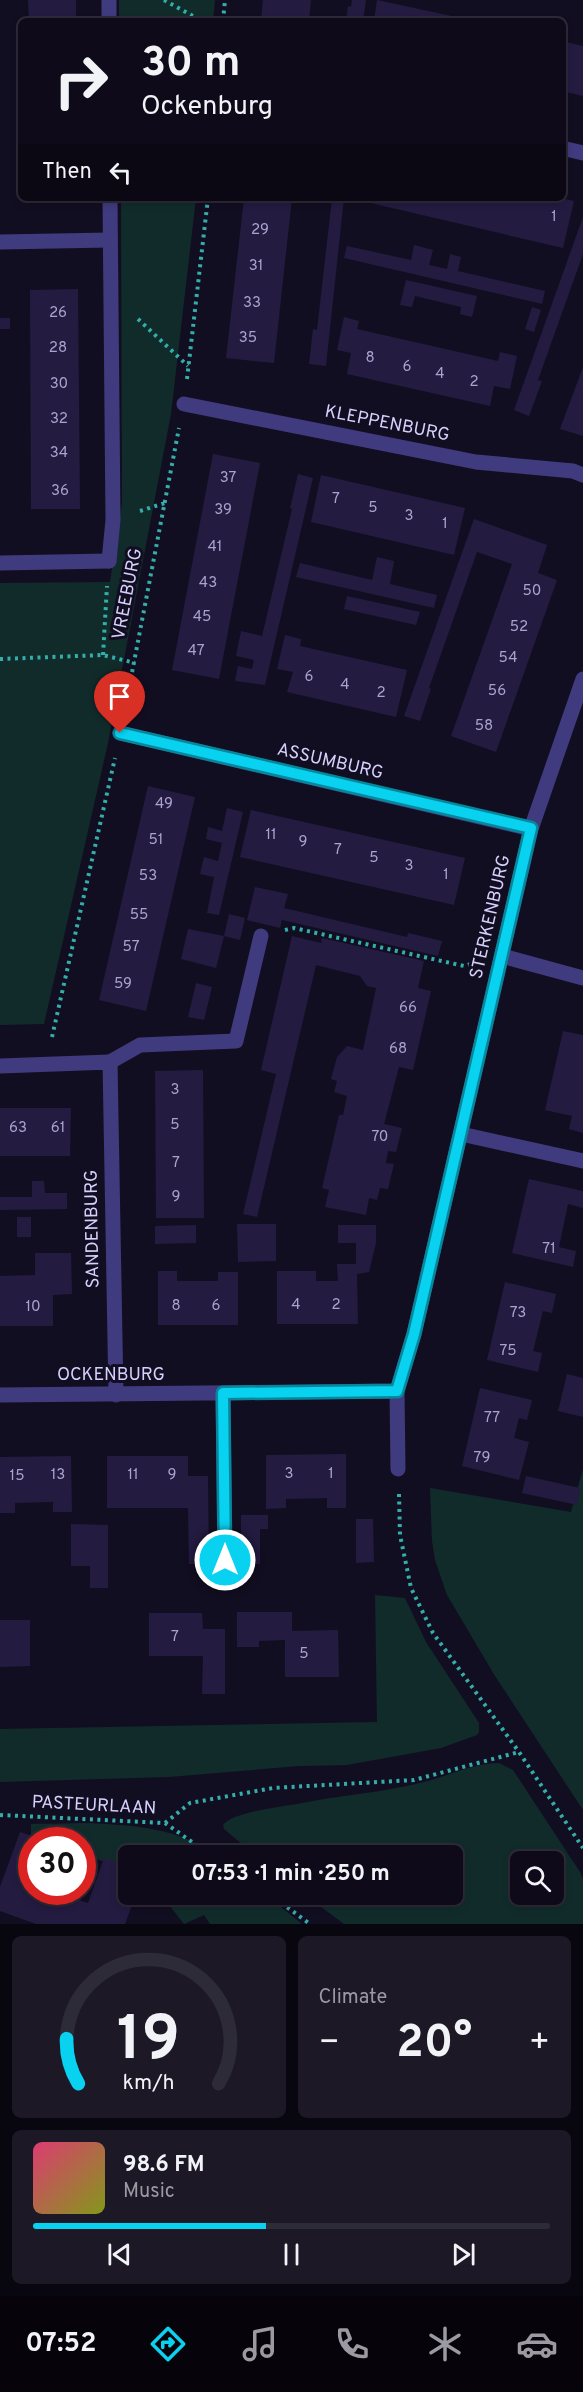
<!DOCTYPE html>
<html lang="en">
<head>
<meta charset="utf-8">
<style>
	:root { --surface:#0e0a19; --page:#1c1826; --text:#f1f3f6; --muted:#9b9aa2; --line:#2e2b38; --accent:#09d1f0 }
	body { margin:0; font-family:Overpass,sans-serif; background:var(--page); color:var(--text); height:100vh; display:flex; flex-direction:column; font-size:22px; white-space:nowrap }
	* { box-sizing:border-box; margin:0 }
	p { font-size:20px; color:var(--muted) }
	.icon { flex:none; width:33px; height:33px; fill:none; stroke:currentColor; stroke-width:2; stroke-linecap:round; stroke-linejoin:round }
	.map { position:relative; height:1924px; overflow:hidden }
	.drawer { display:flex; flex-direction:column; gap:12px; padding:12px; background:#08060e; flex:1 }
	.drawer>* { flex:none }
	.guide { position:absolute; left:18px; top:18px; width:548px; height:183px; border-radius:9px; box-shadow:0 3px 9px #0003,0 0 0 2px var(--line); background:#0e0a19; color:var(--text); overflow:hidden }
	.fabs { position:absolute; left:510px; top:1851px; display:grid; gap:12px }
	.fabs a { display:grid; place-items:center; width:54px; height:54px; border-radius:9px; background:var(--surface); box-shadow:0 3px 9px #0003,0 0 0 2px var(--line); font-size:30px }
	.speed { position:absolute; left:18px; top:1827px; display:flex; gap:12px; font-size:30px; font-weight:700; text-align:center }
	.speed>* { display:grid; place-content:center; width:78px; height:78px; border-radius:50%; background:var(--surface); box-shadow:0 3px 9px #0003,0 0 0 2px var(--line); line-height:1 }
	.speed .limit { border:9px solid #d22; background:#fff; color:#111 }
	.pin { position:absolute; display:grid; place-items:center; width:51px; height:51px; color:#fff; margin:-62px -26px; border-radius:50% 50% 50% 0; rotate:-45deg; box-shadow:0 0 6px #0007 }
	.pin .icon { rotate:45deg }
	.me { position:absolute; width:66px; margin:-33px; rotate:0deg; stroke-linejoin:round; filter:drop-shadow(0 0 4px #0008) }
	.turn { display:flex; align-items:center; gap:21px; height:126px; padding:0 24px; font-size:27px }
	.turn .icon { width:78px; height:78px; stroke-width:2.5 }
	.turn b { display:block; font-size:42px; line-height:51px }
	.then { display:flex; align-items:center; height:57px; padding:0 24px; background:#0003; gap:12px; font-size:22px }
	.big { font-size:45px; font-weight:700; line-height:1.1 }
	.drawer .card { flex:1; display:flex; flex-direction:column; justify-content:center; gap:9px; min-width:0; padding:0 21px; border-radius:9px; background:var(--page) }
	.drawer .dial { align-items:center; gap:0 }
	.dial svg { height:156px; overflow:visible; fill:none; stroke:var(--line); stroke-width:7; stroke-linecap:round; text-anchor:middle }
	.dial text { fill:var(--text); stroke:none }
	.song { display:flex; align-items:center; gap:18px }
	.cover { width:72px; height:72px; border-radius:9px; background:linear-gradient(135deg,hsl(340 70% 55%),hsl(70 70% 35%)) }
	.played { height:6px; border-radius:3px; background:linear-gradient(90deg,var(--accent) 45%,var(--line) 45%) }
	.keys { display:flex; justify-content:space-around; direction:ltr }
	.heat { display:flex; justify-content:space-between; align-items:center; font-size:33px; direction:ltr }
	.drawer .tiles { flex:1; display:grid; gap:12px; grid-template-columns:1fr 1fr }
	.card:last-child { grid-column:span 2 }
	.trip { position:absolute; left:118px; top:1845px; width:345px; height:60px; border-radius:9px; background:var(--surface); box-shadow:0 3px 9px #0003,0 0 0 2px var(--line); font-weight:700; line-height:60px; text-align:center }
	.menu { display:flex; height:96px; justify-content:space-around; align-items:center; background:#06040a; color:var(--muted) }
	.menu .icon { width:42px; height:42px }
	.menu .current { color:var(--accent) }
	.menu b { font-size:27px; color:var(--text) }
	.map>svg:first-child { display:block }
</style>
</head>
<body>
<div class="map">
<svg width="583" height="1924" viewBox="0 0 583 1924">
	<rect width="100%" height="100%" fill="#120e21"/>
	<path fill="#112b2b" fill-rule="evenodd" d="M 119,0 L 215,0 L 213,21 L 119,21 Z
		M 121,198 L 196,198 L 171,414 L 108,743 L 44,1024 L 0,1025 L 0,583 L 110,582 L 122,503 Z
		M 583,1469 L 583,1810 L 495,1676 L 447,1595 L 435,1560 L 432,1541 L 430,1488 L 571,1512 Z
		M 375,1595 L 405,1598 L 426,1642 L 479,1723 L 479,1732 L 477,1735 L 441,1748 L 347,1765 L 299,1766 L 169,1777 L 0,1782 L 0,1729 L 377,1722 Z
		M 499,1763 L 513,1770 L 580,1872 L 583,1879 L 583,1924 L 344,1924 L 305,1895 L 453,1894 L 453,1856 L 255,1855 L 224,1829 L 223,1825 C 233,1812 280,1807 297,1804 C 339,1795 382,1793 424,1782 C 448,1776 474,1763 499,1763 ZM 520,1862 L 554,1862 L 554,1894 L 520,1894 Z
		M 88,1823 C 138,1826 174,1827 217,1855 L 129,1856 L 129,1871 L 83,1854 L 82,1840 L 43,1840 L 31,1836 L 31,1824 Z
		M 161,1895 L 266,1895 L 302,1924 L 210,1924 L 204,1915 L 184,1924 Z"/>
	<path fill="#241b41" d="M 28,0 L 76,0 L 76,21 L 29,21 Z
		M 263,0 L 311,0 L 309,21 L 261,21 Z
		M 352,0 L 366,0 L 363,21 L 346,21 L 348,6 L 351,7 Z
		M 377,0 L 470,20 L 469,21 L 374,21 Z
		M 562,41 L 583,46 L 583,96 L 562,91 Z
		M 244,198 L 292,198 L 274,363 L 226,358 Z
		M 332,198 L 344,198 L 326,366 L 309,364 L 313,329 L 317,330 Z
		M 349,198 L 561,198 L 574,201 L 563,248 Z
		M 583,217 L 583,254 L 538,380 L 542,381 L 529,416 L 514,410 Z
		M 414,245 L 433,250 L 429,265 L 447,269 L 450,254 L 461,257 L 458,271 L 545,291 L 542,304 L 344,258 L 347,246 L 411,260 Z
		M 406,280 L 477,296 L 472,317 L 460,314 L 461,307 L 415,296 L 412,307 L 400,305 Z
		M 78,289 L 80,509 L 31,509 L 30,290 Z
		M 532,307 L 541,310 L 534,332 L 525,329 Z
		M 344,317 L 359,321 L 357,329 L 463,353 L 498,361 L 500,352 L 517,356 L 510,389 L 494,386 L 490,406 L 347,374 L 351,353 L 337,350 Z
		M 0,318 L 10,318 L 10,329 L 0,329 Z
		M 583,367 L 583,436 L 560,429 Z
		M 213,454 L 260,463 L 219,679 L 172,670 Z
		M 298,474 L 313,478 L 265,685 L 235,681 L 238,666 L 252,669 L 254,660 L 236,656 L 241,631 L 262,636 L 292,509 L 290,508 Z
		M 321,475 L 465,508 L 454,555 L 311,522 Z
		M 474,519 L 547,545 L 538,573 L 557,580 L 496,752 L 451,736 L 512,564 L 477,552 L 429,688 L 431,689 L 420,721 L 404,716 Z
		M 377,557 L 394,561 L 390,584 L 437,595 L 434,608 L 296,577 L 300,563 L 372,580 Z
		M 347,596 L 420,612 L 416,625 L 344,609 Z
		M 285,635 L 301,639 L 300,646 L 407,670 L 396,717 L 287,692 L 293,672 L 277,669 Z
		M 148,786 L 195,797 L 146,1011 L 99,1000 Z
		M 227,808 L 243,812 L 219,915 L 207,913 L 214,877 L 200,874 L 204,857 L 218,861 L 222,843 L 206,839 L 208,827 L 222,831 Z
		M 251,810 L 465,858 L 454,905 L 240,857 Z
		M 255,887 L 288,894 L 284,908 L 407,937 L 408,933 L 442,941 L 438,956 L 282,920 L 280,928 L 247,920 Z
		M 229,914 L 245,918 L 240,940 L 224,936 Z
		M 188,929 L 224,936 L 216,968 L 181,959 Z
		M 292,936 L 321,943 L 322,938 L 424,961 L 418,988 L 431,991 L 413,1070 L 399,1067 L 384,1124 L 402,1128 L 396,1152 L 388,1151 L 386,1163 L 394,1164 L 388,1189 L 380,1188 L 377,1200 L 369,1198 L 366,1215 L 325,1207 L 329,1190 L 322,1188 L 339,1115 L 343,1115 L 347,1096 L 334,1092 L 337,1081 L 331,1079 L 337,1057 L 347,1046 L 363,1050 L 376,988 L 367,986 L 360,976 L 316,965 L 257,1217 L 243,1214 L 276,1074 L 261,1070 Z
		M 196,983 L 212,987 L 204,1020 L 188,1017 Z
		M 563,1031 L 583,1035 L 583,1133 L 569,1129 L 572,1116 L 545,1110 Z
		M 203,1070 L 204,1218 L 156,1218 L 155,1071 Z
		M 0,1108 L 71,1108 L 70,1156 L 0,1156 Z
		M 529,1179 L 583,1191 L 583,1208 L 568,1204 L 559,1247 L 576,1251 L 573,1267 L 512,1253 Z
		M 32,1181 L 44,1181 L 45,1193 L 67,1193 L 67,1209 L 0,1210 L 0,1197 L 32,1197 Z
		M 17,1217 L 31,1217 L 31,1237 L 17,1237 Z
		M 237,1224 L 276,1224 L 276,1261 L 238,1262 Z
		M 196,1225 L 196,1243 L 155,1244 L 155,1226 Z
		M 338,1225 L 376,1225 L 376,1243 L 369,1272 L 357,1274 L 358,1324 L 277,1324 L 277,1271 L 316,1271 L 316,1281 L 338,1281 L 337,1264 L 356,1264 L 356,1243 L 338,1243 Z
		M 35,1253 L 71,1253 L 72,1294 L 53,1295 L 53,1326 L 0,1326 L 0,1276 L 35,1275 Z
		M 158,1271 L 177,1271 L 177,1281 L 218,1281 L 218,1272 L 238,1272 L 238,1325 L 158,1325 Z
		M 505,1282 L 556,1294 L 552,1313 L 543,1311 L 533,1351 L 542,1353 L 538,1372 L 487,1360 Z
		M 567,1374 L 583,1378 L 583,1417 L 558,1411 Z
		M 480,1388 L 532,1400 L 527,1420 L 519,1418 L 514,1438 L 529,1442 L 519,1480 L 462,1466 Z
		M 346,1454 L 346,1508 L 327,1508 L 327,1498 L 286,1499 L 286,1508 L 266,1509 L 266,1455 Z
		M 71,1456 L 72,1512 L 53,1512 L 53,1502 L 15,1503 L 15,1513 L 0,1513 L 0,1457 Z
		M 107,1456 L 188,1456 L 188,1476 L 208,1476 L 209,1564 L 189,1564 L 188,1508 L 107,1508 Z
		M 526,1476 L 580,1488 L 577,1505 L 522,1493 Z
		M 241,1515 L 268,1515 L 268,1529 L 260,1529 L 260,1564 L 241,1564 Z
		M 356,1519 L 373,1519 L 374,1562 L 356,1563 Z
		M 71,1524 L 108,1525 L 108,1588 L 90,1588 L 90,1566 L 71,1566 Z
		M 237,1612 L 292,1612 L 292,1631 L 338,1630 L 339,1677 L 285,1677 L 285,1640 L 259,1641 L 259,1647 L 237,1647 Z
		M 149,1613 L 202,1613 L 203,1629 L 225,1629 L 225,1694 L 202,1694 L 203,1656 L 149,1656 Z
		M 0,1620 L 30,1620 L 30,1666 L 0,1667 Z
		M 20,1832 L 44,1840 L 32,1840 L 32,1892 L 57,1892 L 88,1903 L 104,1858 L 129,1867 L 129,1894 L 136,1894 L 125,1924 L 36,1924 L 0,1911 L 0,1887 Z"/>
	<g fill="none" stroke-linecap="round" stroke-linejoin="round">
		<path stroke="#33aeab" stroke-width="4" stroke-dasharray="3 4.5" stroke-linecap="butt" d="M 164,0 L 202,21
			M 223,21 L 225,0
			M 138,319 L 188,366
			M 187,379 L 208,198
			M 140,511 L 165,503
			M 103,655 L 107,586
			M 0,659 L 103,655 L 135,663
			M 125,709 L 179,428
			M 285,930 L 294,928 L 464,966 L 474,963
			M 52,1037 L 115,758
			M 399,1494 L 400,1535 L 411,1588 L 433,1633 L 519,1752 L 583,1848
			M 0,1815 L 165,1823 L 212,1856
			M 165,1823 L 190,1803 L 273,1788 L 414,1780 L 519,1752
			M 269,1894 L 310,1924"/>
		<path stroke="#403b7e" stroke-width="15" d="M 110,1062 L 140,1045 L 236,1041 L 261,936"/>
		<path stroke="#403b7e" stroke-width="15" d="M 109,0 L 109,21
			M 109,561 L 113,520 L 110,198"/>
		<path stroke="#403b7e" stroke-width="15" d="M 562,148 L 583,153
			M 0,242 L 110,240
			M 184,404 L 476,462 L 573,471 L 583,475
			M 0,563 L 109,561
			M 120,733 L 531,829
			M 502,956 L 583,978
			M 0,1066 L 110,1062 L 116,1395
			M 461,1134 L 583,1161
			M 223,1393 L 225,1560
			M 0,1395 L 397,1391
			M 398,1469 L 397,1391 L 414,1334 L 531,829 L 583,679"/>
	</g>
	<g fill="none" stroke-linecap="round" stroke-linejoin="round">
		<g stroke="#06889c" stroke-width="15">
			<path id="route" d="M 120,733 L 531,828 L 414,1334 L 397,1391 L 223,1393 L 225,1560"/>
		</g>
		<use href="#route" stroke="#09d1f0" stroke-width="10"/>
	</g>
	<g text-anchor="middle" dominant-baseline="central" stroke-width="6" stroke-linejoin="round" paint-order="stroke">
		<g font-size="15" fill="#aaa3ce">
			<text x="554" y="217">1</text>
			<text x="260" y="230">29</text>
			<text x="256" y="266">31</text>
			<text x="252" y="303">33</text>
			<text x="58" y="313">26</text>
			<text x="248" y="338">35</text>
			<text x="58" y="348">28</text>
			<text x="370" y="358">8</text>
			<text x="407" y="367">6</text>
			<text x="440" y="374">4</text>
			<text x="474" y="382">2</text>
			<text x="59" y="384">30</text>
			<text x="59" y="419">32</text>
			<text x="59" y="453">34</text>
			<text x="228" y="478">37</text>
			<text x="60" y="491">36</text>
			<text x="336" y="499">7</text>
			<text x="373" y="508">5</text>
			<text x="223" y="510">39</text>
			<text x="409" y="516">3</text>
			<text x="445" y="524">1</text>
			<text x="215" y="547">41</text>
			<text x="208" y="583">43</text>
			<text x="532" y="591">50</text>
			<text x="202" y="617">45</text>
			<text x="519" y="627">52</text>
			<text x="196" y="651">47</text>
			<text x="508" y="658">54</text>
			<text x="309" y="677">6</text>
			<text x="345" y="685">4</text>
			<text x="497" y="691">56</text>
			<text x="381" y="693">2</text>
			<text x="484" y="726">58</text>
			<text x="164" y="804">49</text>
			<text x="271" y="835">11</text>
			<text x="156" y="840">51</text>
			<text x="303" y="842">9</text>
			<text x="338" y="850">7</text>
			<text x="374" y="858">5</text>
			<text x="409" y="866">3</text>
			<text x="446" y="875">1</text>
			<text x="148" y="876">53</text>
			<text x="139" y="915">55</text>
			<text x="131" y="947">57</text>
			<text x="123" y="984">59</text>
			<text x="408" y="1008">66</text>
			<text x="398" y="1049">68</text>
			<text x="175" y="1090">3</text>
			<text x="175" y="1125">5</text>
			<text x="18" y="1128">63</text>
			<text x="58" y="1128">61</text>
			<text x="380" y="1137">70</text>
			<text x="176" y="1163">7</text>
			<text x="176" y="1197">9</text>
			<text x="549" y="1249">71</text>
			<text x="296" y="1305">4</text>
			<text x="336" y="1305">2</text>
			<text x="176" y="1306">8</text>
			<text x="216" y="1306">6</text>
			<text x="33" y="1307">10</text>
			<text x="518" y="1313">73</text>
			<text x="508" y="1351">75</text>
			<text x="492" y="1418">77</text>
			<text x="482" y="1458">79</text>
			<text x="289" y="1474">3</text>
			<text x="331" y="1474">1</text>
			<text x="58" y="1475">13</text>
			<text x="133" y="1475">11</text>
			<text x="172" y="1475">9</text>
			<text x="17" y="1476">15</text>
			<text x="175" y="1637">7</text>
			<text x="304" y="1654">5</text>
		</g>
		<g font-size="18" fill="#d6d0fd" stroke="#120e21">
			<text transform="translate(387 424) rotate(11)">KLEPPENBURG</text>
			<text transform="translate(128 594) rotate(-79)">VREEBURG</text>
			<text transform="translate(330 762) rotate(13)">ASSUMBURG</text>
			<text transform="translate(491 917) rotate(-77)">STERKENBURG</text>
			<text transform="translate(93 1229) rotate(-91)">SANDENBURG</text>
			<text x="111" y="1375">OCKENBURG</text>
			<text transform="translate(94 1806) rotate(3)">PASTEURLAAN</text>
		</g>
	</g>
</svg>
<div class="fabs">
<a><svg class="icon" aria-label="search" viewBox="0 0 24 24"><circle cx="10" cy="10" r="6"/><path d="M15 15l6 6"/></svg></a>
</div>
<div class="speed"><div class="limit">30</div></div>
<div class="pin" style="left:120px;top:733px;background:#d93025"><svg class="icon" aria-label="arrive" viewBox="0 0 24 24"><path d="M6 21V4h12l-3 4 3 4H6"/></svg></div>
<svg class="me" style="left:225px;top:1560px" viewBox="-20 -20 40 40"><circle r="17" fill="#09d1f0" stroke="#fff" stroke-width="3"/><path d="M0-11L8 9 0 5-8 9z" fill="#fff"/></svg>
<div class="trip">07:53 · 1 min · 250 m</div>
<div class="guide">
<div class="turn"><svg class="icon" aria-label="right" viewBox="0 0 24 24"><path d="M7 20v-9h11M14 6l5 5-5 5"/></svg><div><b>30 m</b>Ockenburg</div></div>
<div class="then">Then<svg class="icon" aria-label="left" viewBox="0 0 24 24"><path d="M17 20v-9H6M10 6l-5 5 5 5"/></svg></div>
</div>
</div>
<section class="drawer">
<div class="tiles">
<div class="card dial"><svg viewBox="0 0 100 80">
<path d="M14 69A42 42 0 1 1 86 69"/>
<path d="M14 69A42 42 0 0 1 8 46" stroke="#09d1f0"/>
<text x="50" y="56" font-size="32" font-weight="700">19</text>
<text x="50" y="72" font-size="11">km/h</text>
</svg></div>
<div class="card"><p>Climate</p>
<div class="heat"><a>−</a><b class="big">20°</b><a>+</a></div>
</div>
<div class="card">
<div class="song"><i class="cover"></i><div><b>98.6 FM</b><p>Music</p></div></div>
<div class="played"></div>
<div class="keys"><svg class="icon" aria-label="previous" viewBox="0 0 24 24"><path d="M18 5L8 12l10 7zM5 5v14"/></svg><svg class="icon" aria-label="pause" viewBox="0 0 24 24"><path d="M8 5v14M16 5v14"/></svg><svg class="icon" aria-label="next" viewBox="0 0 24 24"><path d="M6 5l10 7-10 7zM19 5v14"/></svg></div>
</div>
</div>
</section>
<nav class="menu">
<b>07:52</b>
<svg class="icon current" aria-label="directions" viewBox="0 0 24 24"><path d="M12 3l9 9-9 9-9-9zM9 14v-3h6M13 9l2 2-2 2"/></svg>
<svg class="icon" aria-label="music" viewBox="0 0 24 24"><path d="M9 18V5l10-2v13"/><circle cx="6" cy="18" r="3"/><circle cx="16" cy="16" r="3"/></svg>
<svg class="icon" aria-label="phone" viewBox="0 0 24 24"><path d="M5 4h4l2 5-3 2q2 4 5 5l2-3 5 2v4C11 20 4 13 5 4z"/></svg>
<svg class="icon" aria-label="climate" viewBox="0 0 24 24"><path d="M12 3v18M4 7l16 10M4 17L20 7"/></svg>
<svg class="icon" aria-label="car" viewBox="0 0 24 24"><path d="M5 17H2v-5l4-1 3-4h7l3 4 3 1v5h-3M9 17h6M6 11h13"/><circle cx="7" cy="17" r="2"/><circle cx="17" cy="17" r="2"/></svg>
</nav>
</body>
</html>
